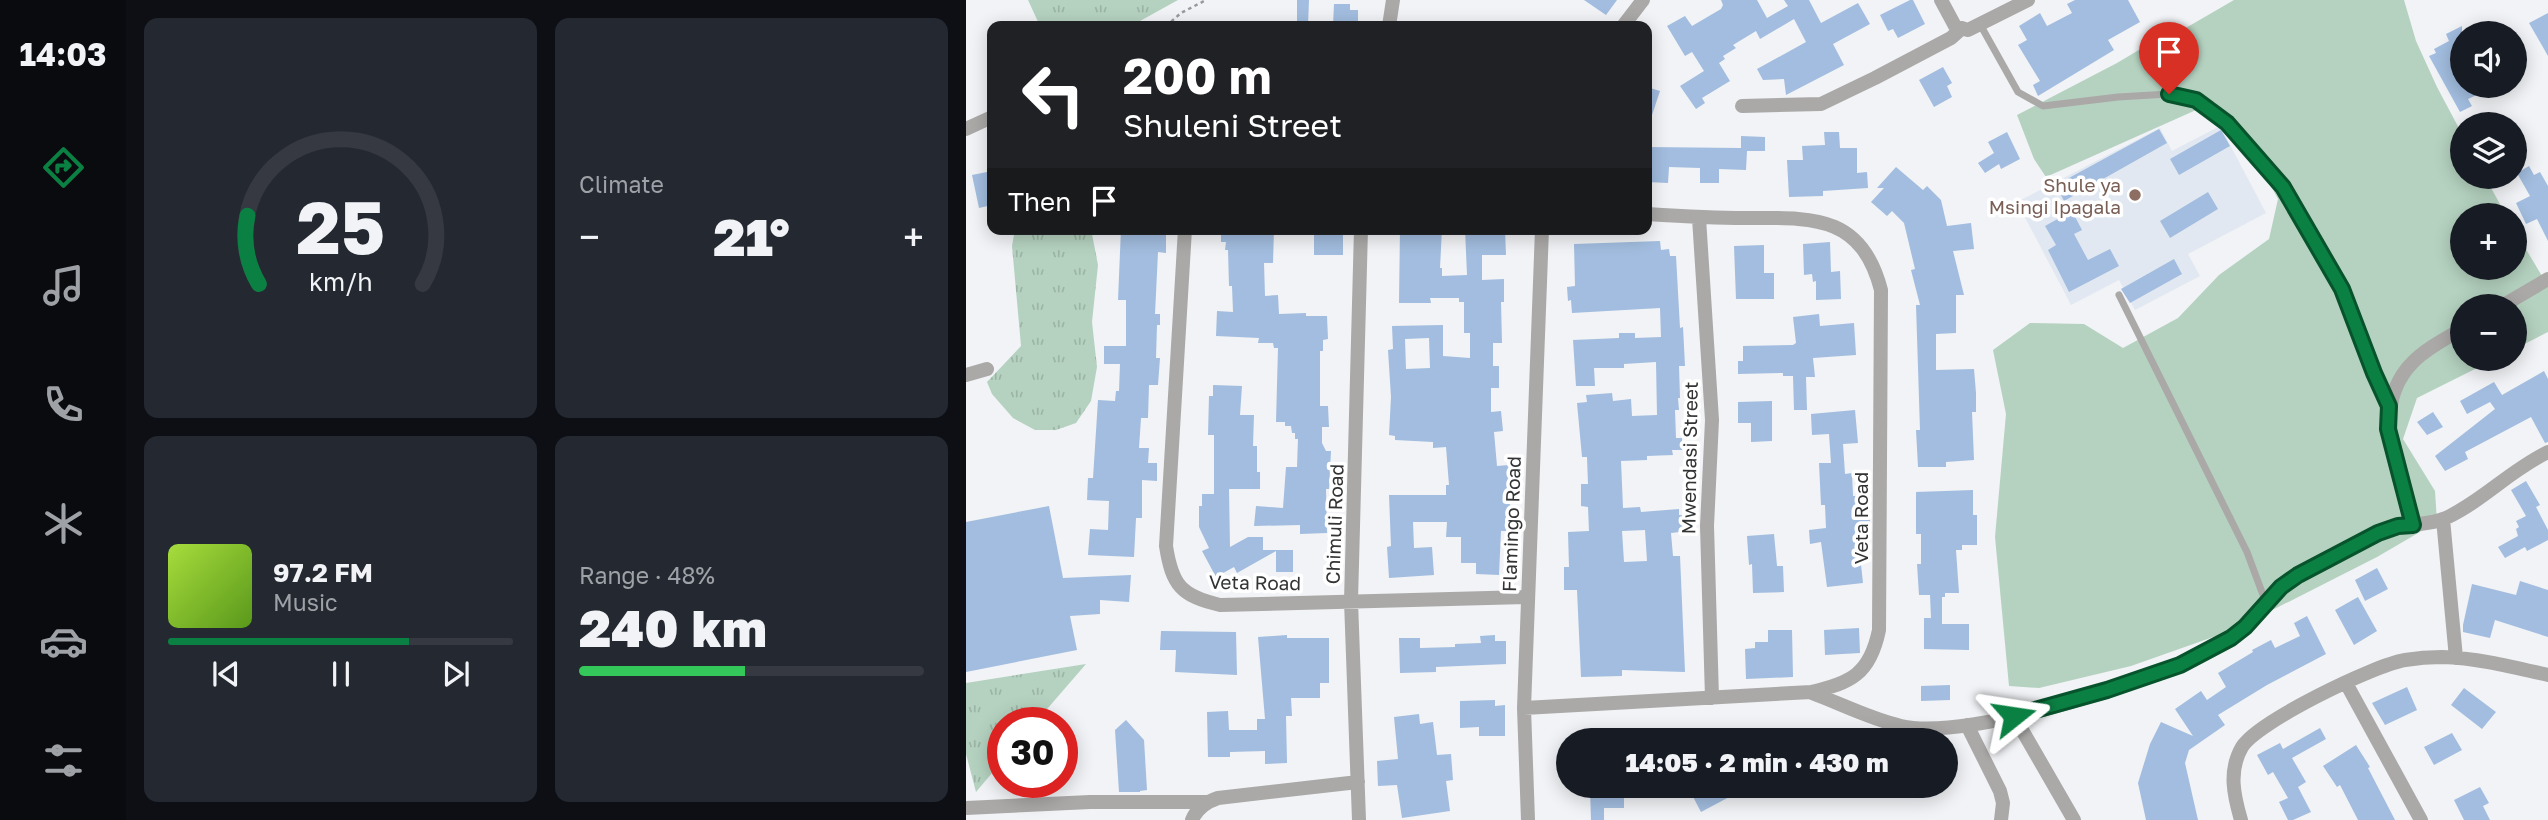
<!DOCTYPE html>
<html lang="en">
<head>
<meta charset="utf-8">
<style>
	:root { --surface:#171b24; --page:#242831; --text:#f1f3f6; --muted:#9ea1a6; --line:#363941; --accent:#0b8043 }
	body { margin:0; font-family:"Golos Text",sans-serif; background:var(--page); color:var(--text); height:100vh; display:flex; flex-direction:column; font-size:26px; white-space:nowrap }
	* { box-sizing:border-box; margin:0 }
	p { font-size:23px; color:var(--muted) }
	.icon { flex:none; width:38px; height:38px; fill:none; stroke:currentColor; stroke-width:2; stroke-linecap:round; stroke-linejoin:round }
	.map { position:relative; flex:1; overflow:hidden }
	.drawer { display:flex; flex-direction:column; gap:18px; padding:18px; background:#0d0f14; width:840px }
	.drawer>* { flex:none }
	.top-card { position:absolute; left:21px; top:21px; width:665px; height:214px; border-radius:14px; box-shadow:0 4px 18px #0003; background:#202124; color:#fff; overflow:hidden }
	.fabs { position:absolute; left:1484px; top:21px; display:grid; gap:14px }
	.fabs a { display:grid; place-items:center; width:77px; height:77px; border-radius:50%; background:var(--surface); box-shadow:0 4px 18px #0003; font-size:35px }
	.speed { position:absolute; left:21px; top:707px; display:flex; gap:14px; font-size:35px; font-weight:700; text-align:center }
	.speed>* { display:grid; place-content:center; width:91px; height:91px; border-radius:50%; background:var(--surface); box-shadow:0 4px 18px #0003; line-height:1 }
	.speed .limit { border:10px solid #d22; background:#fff; color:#111 }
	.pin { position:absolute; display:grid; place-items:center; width:60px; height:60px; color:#fff; margin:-72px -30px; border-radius:50% 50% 50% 0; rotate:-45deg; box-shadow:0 0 7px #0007 }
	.pin .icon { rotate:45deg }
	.me { position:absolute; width:77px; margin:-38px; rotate:75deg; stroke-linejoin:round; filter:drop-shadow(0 0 5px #0008) }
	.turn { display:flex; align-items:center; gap:24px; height:147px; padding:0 21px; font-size:32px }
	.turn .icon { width:91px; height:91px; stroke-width:2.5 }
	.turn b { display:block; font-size:49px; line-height:60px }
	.then { display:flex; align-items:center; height:66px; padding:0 21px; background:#0003; gap:14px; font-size:26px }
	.big { font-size:52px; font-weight:800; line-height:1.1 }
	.drawer .tile { flex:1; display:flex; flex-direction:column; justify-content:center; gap:10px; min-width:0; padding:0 24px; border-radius:14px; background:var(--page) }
	.drawer .dial { align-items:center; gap:0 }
	.dial svg { height:182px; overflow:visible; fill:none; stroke:var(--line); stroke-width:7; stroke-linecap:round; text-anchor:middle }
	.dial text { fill:var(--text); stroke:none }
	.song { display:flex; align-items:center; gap:21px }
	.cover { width:84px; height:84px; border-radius:10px; background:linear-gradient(135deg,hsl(80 70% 55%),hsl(90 70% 35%)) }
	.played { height:7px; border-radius:4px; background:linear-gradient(90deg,var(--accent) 70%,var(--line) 70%) }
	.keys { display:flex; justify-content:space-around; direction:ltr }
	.heat { display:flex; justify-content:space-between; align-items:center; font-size:38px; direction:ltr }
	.charge { height:10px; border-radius:5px; background:linear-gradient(90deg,#34c759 48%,var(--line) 0) }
	.drawer .tiles { flex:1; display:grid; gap:18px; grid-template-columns:repeat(2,1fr) }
	.trip { position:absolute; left:590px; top:728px; width:402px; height:70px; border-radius:35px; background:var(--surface); box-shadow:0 4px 18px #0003; font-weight:800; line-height:70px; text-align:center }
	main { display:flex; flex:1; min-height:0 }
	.dock { display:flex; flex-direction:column; width:126px; justify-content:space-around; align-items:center; background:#090b0e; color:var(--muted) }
	.dock .icon { width:49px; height:49px }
	.dock .active { color:var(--accent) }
	.dock b { font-size:32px; color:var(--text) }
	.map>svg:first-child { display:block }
</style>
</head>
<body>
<main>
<nav class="dock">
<b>14:03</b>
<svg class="icon active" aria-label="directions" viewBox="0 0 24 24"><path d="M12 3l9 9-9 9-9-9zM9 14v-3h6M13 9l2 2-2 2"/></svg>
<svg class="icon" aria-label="music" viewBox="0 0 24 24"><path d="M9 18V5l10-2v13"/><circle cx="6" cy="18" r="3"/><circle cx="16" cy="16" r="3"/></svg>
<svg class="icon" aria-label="phone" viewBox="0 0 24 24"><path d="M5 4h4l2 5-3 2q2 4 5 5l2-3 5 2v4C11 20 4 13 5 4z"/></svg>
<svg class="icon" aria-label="climate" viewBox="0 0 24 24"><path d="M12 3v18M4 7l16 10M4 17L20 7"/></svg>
<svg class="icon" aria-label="car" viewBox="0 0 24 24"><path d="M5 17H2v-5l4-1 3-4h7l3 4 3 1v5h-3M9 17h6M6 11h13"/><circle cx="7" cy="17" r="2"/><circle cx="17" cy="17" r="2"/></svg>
<svg class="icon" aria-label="filters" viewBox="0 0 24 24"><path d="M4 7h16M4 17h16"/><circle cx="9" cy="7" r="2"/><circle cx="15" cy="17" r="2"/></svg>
</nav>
<section class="drawer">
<div class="tiles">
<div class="tile dial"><svg viewBox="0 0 100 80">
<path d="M14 69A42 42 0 1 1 86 69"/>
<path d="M14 69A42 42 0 0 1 9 39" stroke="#0b8043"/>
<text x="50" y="56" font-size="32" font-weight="700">25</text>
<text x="50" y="72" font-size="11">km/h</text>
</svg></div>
<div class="tile"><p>Climate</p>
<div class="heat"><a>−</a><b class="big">21°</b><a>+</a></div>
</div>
<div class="tile">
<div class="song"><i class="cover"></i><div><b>97.2 FM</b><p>Music</p></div></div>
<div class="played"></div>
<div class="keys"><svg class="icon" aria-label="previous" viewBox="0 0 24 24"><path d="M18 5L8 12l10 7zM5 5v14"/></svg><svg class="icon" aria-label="pause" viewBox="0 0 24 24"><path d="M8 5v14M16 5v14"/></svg><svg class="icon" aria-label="next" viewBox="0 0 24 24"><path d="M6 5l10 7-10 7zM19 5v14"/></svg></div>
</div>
<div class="tile"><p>Range · 48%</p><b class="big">240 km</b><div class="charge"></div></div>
</div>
</section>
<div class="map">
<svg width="1582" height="820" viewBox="0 0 1582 820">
	<defs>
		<pattern id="park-tufts" width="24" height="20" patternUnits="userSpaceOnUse" patternTransform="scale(1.75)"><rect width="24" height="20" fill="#b5d2c0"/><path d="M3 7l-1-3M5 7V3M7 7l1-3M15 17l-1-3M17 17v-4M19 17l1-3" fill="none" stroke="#9cb5a6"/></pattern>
	</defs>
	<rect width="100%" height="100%" fill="#f1f3f6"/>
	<path fill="#e1e8f1" d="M 1254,126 L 1300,213 L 1222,254 L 1234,276 L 1169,310 L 1153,280 L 1105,305 L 1051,202 L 1194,128 L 1206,151 Z"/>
	<path fill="#b5d2c0" d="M 1268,0 L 1438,0 L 1450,41 L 1471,87 L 1496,134 L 1496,177 L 1519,177 L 1540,215 L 1496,215 L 1496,268 L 1549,268 L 1549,231 L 1582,286 L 1582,332 L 1549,349 L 1549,306 L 1496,306 L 1496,359 L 1529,359 L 1451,398 L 1437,439 L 1469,491 L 1471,522 L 1411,557 L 1267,630 L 1165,666 L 1073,688 L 1043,686 L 1029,537 L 1040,414 L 1027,350 L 1064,323 L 1118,324 L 1157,348 L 1212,318 L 1253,275 L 1303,239 L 1312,199 L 1273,128 L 1248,102 L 1080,177 L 1068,159 L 1051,115 L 1151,63 L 1193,38 L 1218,29 Z"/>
	<path fill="url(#park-tufts)" d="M 62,0 L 212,0 L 165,26 L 74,26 Z
		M 49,229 L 125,229 L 132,265 L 126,322 L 131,367 L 125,401 L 110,423 L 90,430 L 69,430 L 47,418 L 26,394 L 21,382 L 55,346 L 46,246 Z
		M 120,664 L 69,723 L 37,723 L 37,760 L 10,792 L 0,754 L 0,683 Z"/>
	<path fill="#a2bddf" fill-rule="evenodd" d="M 331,0 L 343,0 L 342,26 L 331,26 Z
		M 618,0 L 651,0 L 640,15 Z
		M 755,0 L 791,0 L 801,18 L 822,6 L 818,0 L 843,0 L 855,23 L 892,3 L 904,24 L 867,44 L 878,65 L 820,95 L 818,79 L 797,80 L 791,69 L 840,42 L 828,19 L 794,39 L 790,31 L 767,45 L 770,48 L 757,56 L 759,59 L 753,63 L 764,81 L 736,98 L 739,103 L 730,109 L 714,86 L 738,71 L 726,52 L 719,56 L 701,26 L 719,16 L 726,26 L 755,9 L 757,5 Z
		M 944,0 L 947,0 L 959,24 L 932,38 L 927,29 L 922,31 L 914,15 Z
		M 1109,0 L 1162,0 L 1174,22 L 1142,40 L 1148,50 L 1072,96 L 1067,85 L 1074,81 L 1052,45 L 1061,40 L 1053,26 L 1074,13 L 1081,26 L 1106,13 L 1101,4 Z
		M 368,4 L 384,4 L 384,10 L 392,10 L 392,26 L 367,26 Z
		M 1582,13 L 1582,56 L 1563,23 Z
		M 1496,26 L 1496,86 L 1530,86 L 1502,99 L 1506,106 L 1494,112 L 1463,56 L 1470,53 L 1468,49 L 1483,41 L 1480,34 Z
		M 977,67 L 986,83 L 981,86 L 986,97 L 968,107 L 953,80 Z
		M 681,87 L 694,91 L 683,124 L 681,124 Z
		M 1193,129 L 1201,143 L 1098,201 L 1090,185 Z
		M 1255,130 L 1264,146 L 1213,175 L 1204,159 Z
		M 858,132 L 873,132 L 874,148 L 891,148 L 891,173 L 901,172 L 902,188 L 857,191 L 857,196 L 823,197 L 821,160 L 837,160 L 836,146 L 859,145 Z
		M 1041,132 L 1054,159 L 1035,169 L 1033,164 L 1019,173 L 1012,163 L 1028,153 L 1022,142 Z
		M 775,136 L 799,137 L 799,151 L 781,151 L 780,170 L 753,169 L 753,183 L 734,183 L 734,168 L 703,167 L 702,183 L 681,182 L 681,147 L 775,148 Z
		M 1563,166 L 1568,175 L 1574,172 L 1582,186 L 1582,241 L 1571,219 L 1560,224 L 1550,203 L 1564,196 L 1551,173 Z
		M 930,167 L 957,190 L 961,186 L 975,200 L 981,226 L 1005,223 L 1008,249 L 987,251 L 998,295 L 990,295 L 990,333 L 970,334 L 970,370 L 1008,369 L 1010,393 L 1010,412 L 1006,412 L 1008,460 L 980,462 L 980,467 L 952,467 L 950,430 L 954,430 L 950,305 L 954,305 L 945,270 L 949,269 L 938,223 L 926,211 L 921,216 L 905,202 L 918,188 L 911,188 Z
		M 26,171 L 26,205 L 13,208 L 6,175 Z
		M 1242,192 L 1252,209 L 1204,238 L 1194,221 Z
		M 1106,211 L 1116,230 L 1108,234 L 1122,260 L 1144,249 L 1153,266 L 1103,292 L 1082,250 L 1090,245 L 1079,226 Z
		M 155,229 L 200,229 L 200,253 L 192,252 L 189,314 L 194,314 L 194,325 L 191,325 L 190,358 L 194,358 L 192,385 L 183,385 L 182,418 L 175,418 L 173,448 L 183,448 L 182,463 L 191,463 L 191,481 L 176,480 L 176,518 L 170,518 L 168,557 L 122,555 L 124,529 L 142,530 L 143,501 L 121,500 L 122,478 L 127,478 L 132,400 L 149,401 L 150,391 L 153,391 L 154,364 L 138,364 L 138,346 L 160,346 L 160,300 L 152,300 Z
		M 255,229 L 308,229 L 307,263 L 298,263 L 299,296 L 312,295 L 313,314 L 340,313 L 340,316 L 361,316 L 362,339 L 357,340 L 357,351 L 354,351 L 354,406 L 362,406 L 363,427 L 356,427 L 356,443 L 360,451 L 365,451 L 363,489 L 360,489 L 361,533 L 334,534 L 334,525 L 288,526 L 290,506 L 317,508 L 320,467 L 331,467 L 332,439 L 329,439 L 329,433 L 326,433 L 325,426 L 319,426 L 319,422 L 310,422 L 312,348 L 308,348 L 307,343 L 292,343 L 293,338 L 250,336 L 251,311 L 267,312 L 266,286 L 263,286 L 262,250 L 259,250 L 260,242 L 255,242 Z
		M 348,229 L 377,229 L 377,255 L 348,255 Z
		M 434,229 L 476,229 L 474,268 L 476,268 L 476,276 L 501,275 L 499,229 L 539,229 L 540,255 L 516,255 L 516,280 L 538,279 L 538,302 L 535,302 L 536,343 L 527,343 L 527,366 L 533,366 L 533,388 L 525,388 L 525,412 L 535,411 L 537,431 L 528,432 L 531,466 L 543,465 L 545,531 L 535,531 L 533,575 L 510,574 L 510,563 L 495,563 L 495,537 L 480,537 L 481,522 L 447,522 L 448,548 L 466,547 L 468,575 L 423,578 L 421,547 L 425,546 L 423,495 L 480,495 L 480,485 L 483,485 L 480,447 L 467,448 L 467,442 L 429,440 L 429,436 L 423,435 L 425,397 L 422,350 L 427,349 L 426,326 L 477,325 L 477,356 L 504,358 L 504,333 L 498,333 L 498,302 L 493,302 L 493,298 L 464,298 L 465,303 L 433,303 ZM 463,338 L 464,368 L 440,369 L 439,339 Z
		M 694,241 L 695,250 L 703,249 L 704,256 L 710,256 L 714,328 L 717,327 L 719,366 L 713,366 L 714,398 L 712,398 L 713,410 L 709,410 L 710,438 L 716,438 L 716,450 L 706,450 L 707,455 L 681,456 L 681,460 L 655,461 L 657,508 L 674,507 L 675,512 L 713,509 L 713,515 L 730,516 L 729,530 L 714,530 L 714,532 L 705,533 L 707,556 L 714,556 L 719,672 L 656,670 L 656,676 L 615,677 L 611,590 L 598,590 L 598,567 L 603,567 L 602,532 L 623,531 L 622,507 L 615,506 L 615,484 L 622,484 L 621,457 L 616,457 L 611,403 L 621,402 L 620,395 L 646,393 L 647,401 L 665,399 L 666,416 L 691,415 L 690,362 L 658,364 L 658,368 L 628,368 L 629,386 L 610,386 L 607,340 L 653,338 L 653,333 L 669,333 L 669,338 L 695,337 L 694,308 L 606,313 L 605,300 L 602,301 L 601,287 L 609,286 L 608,244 ZM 679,530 L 681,561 L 658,562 L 656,531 Z
		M 864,242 L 865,272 L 874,271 L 875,299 L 850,300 L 850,281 L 847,282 L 846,274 L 838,275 L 837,244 Z
		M 798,245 L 798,273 L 808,273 L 808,299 L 770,299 L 768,246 Z
		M 1208,259 L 1216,274 L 1164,303 L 1155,289 Z
		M 853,314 L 854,326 L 888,323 L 890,355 L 847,358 L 849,377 L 840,377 L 841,410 L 828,410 L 827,376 L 817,376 L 817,373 L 772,374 L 772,361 L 777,361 L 777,346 L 827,345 L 830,343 L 827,317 Z
		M 1578,371 L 1582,379 L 1582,442 L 1579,443 L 1565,417 L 1499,452 L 1502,459 L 1479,471 L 1469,456 L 1529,409 L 1524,402 L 1501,414 L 1494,401 L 1528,382 L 1536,395 Z
		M 247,385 L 276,386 L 274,415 L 288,415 L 287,446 L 291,446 L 291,472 L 294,472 L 294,489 L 263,489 L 264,547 L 282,537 L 297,537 L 297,550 L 327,550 L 327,572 L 310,572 L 310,551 L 271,573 L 268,567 L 250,577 L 236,551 L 243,548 L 233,527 L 233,506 L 236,506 L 236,494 L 248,494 L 248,435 L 242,435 L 243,396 L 247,396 Z
		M 806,401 L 806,441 L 785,442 L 785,423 L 772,423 L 772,402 Z
		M 889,410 L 892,443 L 877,444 L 879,474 L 886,473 L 887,496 L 904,496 L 904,537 L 892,537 L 897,583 L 861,587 L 855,542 L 844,544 L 843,530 L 860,528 L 859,505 L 855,505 L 853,463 L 865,463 L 863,434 L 846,435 L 845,414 Z
		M 1467,412 L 1477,427 L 1461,435 L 1451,422 Z
		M 1560,481 L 1574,505 L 1570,507 L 1582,530 L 1582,540 L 1561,551 L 1559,547 L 1539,558 L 1532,547 L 1552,536 L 1550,529 L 1553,527 L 1550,521 L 1560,516 L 1545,490 Z
		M 1007,490 L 1007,515 L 1011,515 L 1011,545 L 996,545 L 996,550 L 990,550 L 993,593 L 979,593 L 979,597 L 976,597 L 976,624 L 1003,624 L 1003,650 L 958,649 L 958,618 L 965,618 L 964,595 L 953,595 L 951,564 L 955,564 L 955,534 L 950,534 L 950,492 Z
		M 83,506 L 97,578 L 165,575 L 163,602 L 134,600 L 134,614 L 104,616 L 111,650 L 0,672 L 0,522 Z
		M 808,534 L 811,566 L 817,566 L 818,592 L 787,593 L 786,564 L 783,565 L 781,536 Z
		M 1411,568 L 1422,589 L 1399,601 L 1389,580 Z
		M 1554,581 L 1582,590 L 1582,637 L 1529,620 L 1524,638 L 1497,632 L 1497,625 L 1506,584 L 1550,595 Z
		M 1392,597 L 1411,631 L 1388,645 L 1369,610 Z
		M 1341,616 L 1360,654 L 1301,685 L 1252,715 L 1259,725 L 1223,750 L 1219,763 L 1232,820 L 1180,820 L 1172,783 L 1184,744 L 1195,722 L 1227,736 L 1209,709 L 1235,691 L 1241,700 L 1260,687 L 1252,673 L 1287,652 L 1286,650 L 1305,640 L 1309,648 L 1334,636 L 1328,623 Z
		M 893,628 L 894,653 L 859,655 L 858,630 Z
		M 802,630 L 826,630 L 827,677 L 780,679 L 779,649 L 789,648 L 789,642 L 802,642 Z
		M 195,631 L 270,632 L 271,675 L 209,672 L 210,650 L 194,650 Z
		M 321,635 L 321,638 L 363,638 L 363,683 L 354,683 L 354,698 L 325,698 L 326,716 L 320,716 L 321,763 L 299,764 L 299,751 L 264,752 L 264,757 L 242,757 L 241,712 L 262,711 L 263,730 L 291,730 L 291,719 L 299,719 L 292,637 Z
		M 529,635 L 529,641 L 540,641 L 540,664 L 470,667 L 470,672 L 434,673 L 433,638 L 454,638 L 454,648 L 489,647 L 489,644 L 515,643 L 514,636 Z
		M 984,685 L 984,700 L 955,701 L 955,686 Z
		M 1441,687 L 1451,710 L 1419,725 L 1406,703 Z
		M 1498,688 L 1530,712 L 1516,729 L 1485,705 Z
		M 529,700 L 529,706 L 539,705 L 539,736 L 513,736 L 513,727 L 494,728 L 494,701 Z
		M 453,714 L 454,724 L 467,722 L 471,755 L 485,754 L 487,780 L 480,781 L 484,811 L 436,818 L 431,785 L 412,786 L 411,761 L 432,759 L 428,717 Z
		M 160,720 L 178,740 L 181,790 L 174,791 L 174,792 L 153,792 L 149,730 Z
		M 1354,728 L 1360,739 L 1326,758 L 1340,782 L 1332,787 L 1345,812 L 1327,820 L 1322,820 L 1313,802 L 1322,798 L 1307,772 L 1302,775 L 1291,755 L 1314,743 L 1317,749 Z
		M 1486,733 L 1496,750 L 1468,765 L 1458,747 Z
		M 1390,745 L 1404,767 L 1402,768 L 1429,820 L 1392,820 L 1374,785 L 1371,787 L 1357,766 Z
		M 734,786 L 761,786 L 767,795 L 735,812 L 724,791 Z
		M 658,787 L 658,808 L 638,808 L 638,820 L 625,820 L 624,788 Z
		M 1514,787 L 1523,803 L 1517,806 L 1524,820 L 1498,820 L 1488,800 Z"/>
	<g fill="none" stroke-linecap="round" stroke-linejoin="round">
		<path stroke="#989a9c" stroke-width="2.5" stroke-dasharray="3.5 3.5" stroke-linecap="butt" d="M 200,26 L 215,13 L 240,0"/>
		<path stroke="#aaa9a8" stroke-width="7" d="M 1015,26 L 1052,92 L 1077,106 L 1152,97 L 1203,94 L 1230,100 L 1261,123 L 1317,187 L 1376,289 L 1408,373 L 1423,406
			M 1153,295 L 1281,552 L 1300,603"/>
		<path stroke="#aaa9a8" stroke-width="14" d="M 975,0 L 989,26 L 1002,30 L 1062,0
			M 423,26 L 427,0
			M 657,26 L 677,0
			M 776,106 L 855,104 L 909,78 L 985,38 L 995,29
			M 0,129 L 26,117
			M 733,218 L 746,420 L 741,526 L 746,698
			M 219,229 L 200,546 C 206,585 215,596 254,605 L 562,597
			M 1536,306 L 1582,279
			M 0,375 L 21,369
			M 1477,519 L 1490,658
			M 1447,525 C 1433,473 1402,407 1447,362 C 1461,348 1479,339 1496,329
			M 1380,683 L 1455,820
			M 846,693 C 873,703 907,720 935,726 C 1004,742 1203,677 1264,639 C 1290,623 1303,592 1329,577 C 1347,566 1366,557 1385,547 C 1397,541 1410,532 1423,529 C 1442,523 1462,526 1480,518 C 1518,500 1543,471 1582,452
			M 558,708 L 845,692 C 885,683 904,674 913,630 L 915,290 C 895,213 845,218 778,218 C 746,218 713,216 681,214
			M 1048,716 L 1108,820
			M 1001,725 L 1034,791 L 1037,803 L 1035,820
			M 0,808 L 124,802 L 241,802
			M 226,820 C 231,808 240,802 252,798 L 392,782
			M 393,820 L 385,601 L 395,229
			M 562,820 L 558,708 L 576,229
			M 1275,820 C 1268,796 1262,771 1276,747 C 1291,722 1408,665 1439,660 C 1451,658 1465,657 1476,657 C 1512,658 1547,667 1582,675"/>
	</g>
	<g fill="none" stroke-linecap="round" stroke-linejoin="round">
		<g stroke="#07532c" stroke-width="18">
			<path id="route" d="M 1048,716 L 1141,690 L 1214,665 L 1265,638 L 1279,627 L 1315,587 L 1332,575 L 1412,533 L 1432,526 L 1447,525 L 1422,429 L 1423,406 L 1408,373 L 1376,289 L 1317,187 L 1261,123 L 1230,100 L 1203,94"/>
		</g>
		<use href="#route" stroke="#0b8043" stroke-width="12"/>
	</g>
	<circle fill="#8d6e63" stroke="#fff" stroke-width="2.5" cx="1169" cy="195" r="7"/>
	<g text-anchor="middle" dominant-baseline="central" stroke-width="7" stroke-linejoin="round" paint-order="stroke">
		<g font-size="19" fill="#785e54" stroke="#fff" text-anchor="end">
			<text x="1155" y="184">Shule ya<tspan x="1155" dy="22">Msingi Ipagala</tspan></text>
		</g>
		<g font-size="19" fill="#323334" stroke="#fff">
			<text transform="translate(723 458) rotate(-89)">Mwendasi Street</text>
			<text transform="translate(894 518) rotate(-90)">Veta Road</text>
			<text transform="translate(368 524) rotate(-88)">Chimuli Road</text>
			<text transform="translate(545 524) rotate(-88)">Flamingo Road</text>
			<text transform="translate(289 582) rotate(1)">Veta Road</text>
		</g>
	</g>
</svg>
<div class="fabs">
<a><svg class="icon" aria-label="sound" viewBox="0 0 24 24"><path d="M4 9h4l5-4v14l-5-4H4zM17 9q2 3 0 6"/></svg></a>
<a><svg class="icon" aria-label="layers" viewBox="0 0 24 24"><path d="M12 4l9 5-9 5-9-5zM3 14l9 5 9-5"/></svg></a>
<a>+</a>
<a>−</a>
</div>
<div class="speed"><div class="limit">30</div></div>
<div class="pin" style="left:1203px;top:94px;background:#d93025"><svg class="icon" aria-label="arrive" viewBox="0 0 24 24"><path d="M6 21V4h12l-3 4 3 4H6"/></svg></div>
<svg class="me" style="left:1048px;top:716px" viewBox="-20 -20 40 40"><path d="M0-17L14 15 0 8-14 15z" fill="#0b8043" stroke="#fff" stroke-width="4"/></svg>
<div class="trip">14:05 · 2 min · 430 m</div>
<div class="top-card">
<div class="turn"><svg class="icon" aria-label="left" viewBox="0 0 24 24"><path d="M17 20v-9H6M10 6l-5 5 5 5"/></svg><div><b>200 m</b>Shuleni Street</div></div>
<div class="then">Then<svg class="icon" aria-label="arrive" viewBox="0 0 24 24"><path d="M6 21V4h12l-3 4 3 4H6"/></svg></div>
</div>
</div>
</main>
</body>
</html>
